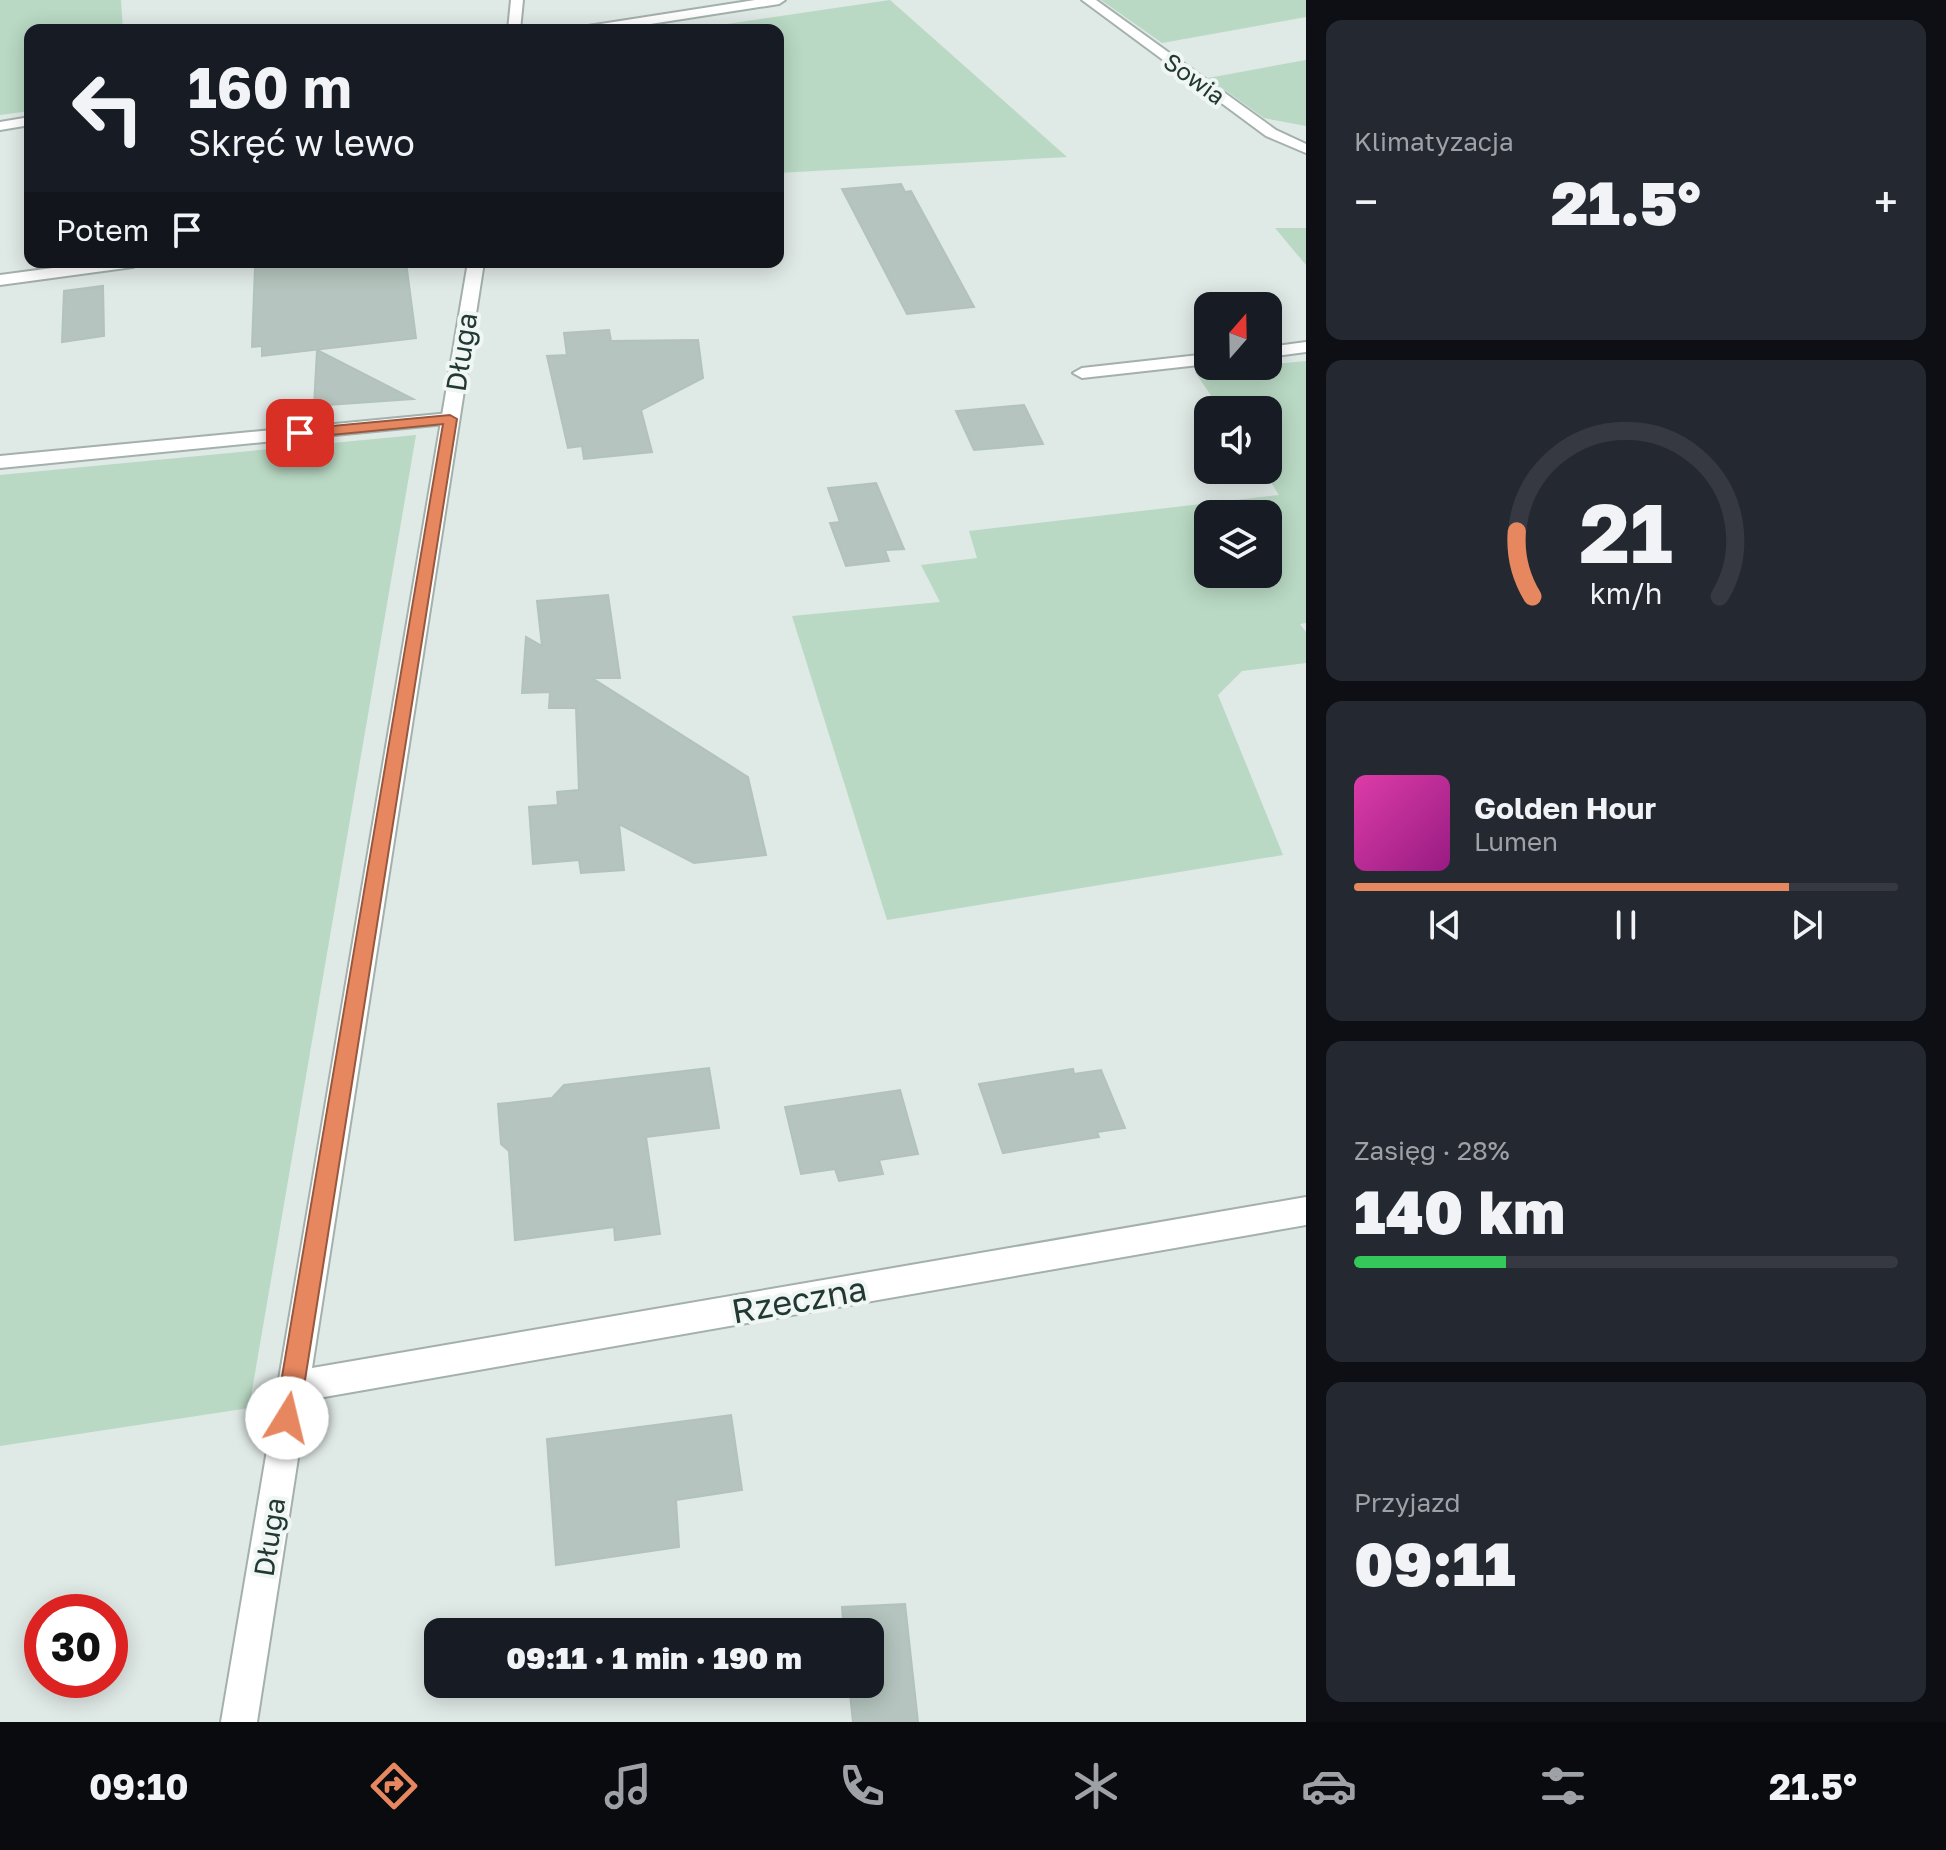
<!DOCTYPE html>
<html lang="pl">
<head>
<meta charset="utf-8">
<style>
	:root { --surface:#171b24; --page:#242831; --text:#f1f3f6; --muted:#9ea1a6; --line:#363941; --accent:#e7875f }
	body { margin:0; font-family:"Golos Text",sans-serif; background:var(--page); color:var(--text); height:100vh; display:flex; flex-direction:column; font-size:30px; white-space:nowrap }
	* { box-sizing:border-box; margin:0 }
	p { font-size:26px; color:var(--muted) }
	.icon { flex:none; width:44px; height:44px; fill:none; stroke:currentColor; stroke-width:2; stroke-linecap:round; stroke-linejoin:round }
	.map { position:relative; flex:1; overflow:hidden }
	.details { display:flex; flex-direction:column; gap:20px; padding:20px; background:#0d0f14; width:640px }
	.details>* { flex:none }
	.hud { position:absolute; left:24px; top:24px; width:760px; height:244px; border-radius:16px; box-shadow:0 4px 20px #0003; background:#171b24; color:var(--text); overflow:hidden }
	.needle { width:52px; rotate:20deg }
	.fabs { position:absolute; left:1194px; top:292px; display:grid; gap:16px }
	.fabs a { display:grid; place-items:center; width:88px; height:88px; border-radius:16px; background:var(--surface); box-shadow:0 4px 20px #0003; font-size:40px }
	.speed { position:absolute; left:24px; top:1594px; display:flex; gap:16px; font-size:40px; font-weight:700; text-align:center }
	.speed>* { display:grid; place-content:center; width:104px; height:104px; border-radius:50%; background:var(--surface); box-shadow:0 4px 20px #0003; line-height:1 }
	.speed .limit { border:12px solid #d22; background:#fff; color:#111 }
	.pin { position:absolute; display:grid; place-items:center; width:68px; height:68px; color:#fff; margin:-34px; border-radius:16px; box-shadow:0 4px 12px #0006 }
	.me { position:absolute; width:88px; margin:-44px; rotate:9deg; stroke-linejoin:round; filter:drop-shadow(0 0 6px #0008) }
	.turn { display:flex; align-items:center; gap:28px; height:168px; padding:0 32px; font-size:36px }
	.turn .icon { width:104px; height:104px; stroke-width:2.5 }
	.turn b { display:block; font-size:56px; line-height:68px }
	.then { display:flex; align-items:center; height:76px; padding:0 32px; background:#0003; gap:16px; font-size:30px }
	.big { font-size:60px; font-weight:800; line-height:1.1 }
	.details .card { flex:1; display:flex; flex-direction:column; justify-content:center; gap:12px; min-width:0; padding:0 28px; border-radius:16px; background:var(--page) }
	.details .dial { align-items:center; gap:0 }
	.dial svg { height:208px; overflow:visible; fill:none; stroke:var(--line); stroke-width:7; stroke-linecap:round; text-anchor:middle }
	.dial text { fill:var(--text); stroke:none }
	.song { display:flex; align-items:center; gap:24px }
	.cover { width:96px; height:96px; border-radius:12px; background:linear-gradient(135deg,hsl(320 70% 55%),hsl(310 70% 35%)) }
	.played { height:8px; border-radius:4px; background:linear-gradient(90deg,var(--accent) 80%,var(--line) 80%) }
	.keys { display:flex; justify-content:space-around; direction:ltr }
	.heat { display:flex; justify-content:space-between; align-items:center; font-size:44px; direction:ltr }
	.charge { height:12px; border-radius:6px; background:linear-gradient(90deg,#34c759 28%,var(--line) 0) }
	.trip { position:absolute; left:424px; top:1618px; width:460px; height:80px; border-radius:16px; background:var(--surface); box-shadow:0 4px 20px #0003; font-weight:800; line-height:80px; text-align:center }
	.dock { display:flex; height:128px; justify-content:space-around; align-items:center; background:#090b0e; color:var(--muted) }
	.dock .icon { width:56px; height:56px }
	.dock .current { color:var(--accent) }
	.dock b { font-size:36px; color:var(--text) }
	main { display:flex; flex:1; min-height:0 }
	.map>svg:first-child { display:block }
</style>
</head>
<body>
<main>
<div class="map">
<svg width="1306" height="1722" viewBox="0 0 1306 1722">
	<rect width="100%" height="100%" fill="#dfe9e5"/>
	<path fill="#b9d9c4" fill-rule="evenodd" d="M 0,0 L 121,0 L 123,30 L 30,30 L 30,111 L 0,115 Z
		M 890,0 L 1067,157 L 778,173 L 778,30 L 686,30 Z
		M 1101,0 L 1306,0 L 1306,17 L 1162,43 Z
		M 1306,60 L 1306,126 L 1264,118 L 1208,78 Z
		M 1275,228 L 1306,228 L 1306,265 Z
		M 1306,361 L 1306,623 L 1300,624 L 1306,632 L 1306,663 L 1242,671 L 1218,695 L 1283,855 L 887,920 L 792,616 L 940,602 L 921,565 L 977,558 L 969,531 L 1279,495 L 1263,470 L 1268,470 L 1268,410 L 1221,410 L 1195,372 ZM 1268,514 L 1268,574 L 1208,574 L 1208,514 Z
		M 416,435 L 249,1408 L 0,1446 L 0,475 Z"/>
	<path fill="#b5c4be" stroke="#b2c2bc" stroke-width="2" d="M 901,184 L 905,192 L 911,191 L 974,307 L 907,314 L 842,189 Z
		M 309,262 L 406,262 L 416,338 L 262,356 L 262,346 L 252,347 L 255,267 Z
		M 103,286 L 104,336 L 62,342 L 64,291 Z
		M 609,330 L 611,341 L 698,340 L 703,378 L 641,410 L 652,452 L 584,459 L 582,446 L 568,448 L 547,356 L 567,355 L 564,333 Z
		M 317,350 L 413,399 L 314,406 Z
		M 1024,405 L 1043,444 L 974,450 L 956,411 Z
		M 876,483 L 904,549 L 885,550 L 889,561 L 846,566 L 830,523 L 840,522 L 828,488 Z
		M 608,595 L 620,678 L 592,678 L 748,777 L 766,855 L 694,863 L 619,824 L 624,870 L 581,873 L 579,860 L 533,864 L 529,807 L 558,805 L 557,792 L 579,790 L 576,708 L 549,708 L 550,692 L 522,693 L 526,637 L 542,646 L 537,601 Z
		M 709,1068 L 719,1128 L 646,1137 L 660,1234 L 615,1240 L 614,1227 L 515,1240 L 509,1151 L 501,1144 L 498,1104 L 552,1098 L 564,1085 Z
		M 1073,1069 L 1074,1074 L 1101,1070 L 1125,1128 L 1097,1132 L 1099,1137 L 1003,1153 L 979,1084 Z
		M 900,1090 L 918,1154 L 879,1160 L 883,1174 L 839,1181 L 835,1169 L 801,1174 L 785,1107 Z
		M 731,1415 L 742,1490 L 676,1500 L 679,1547 L 556,1565 L 547,1439 Z
		M 905,1604 L 918,1722 L 853,1722 L 849,1684 L 870,1684 L 870,1632 L 844,1632 L 842,1607 Z"/>
	<g fill="none" stroke-linecap="round" stroke-linejoin="round">
		<g stroke="#a3b0ac" stroke-width="4">
			<path id="service" d="M 98,262 L 141,262 L 133,267 L 0,285 L 0,275 Z
				M 450,413 L 456,415 L 459,419 L 456,423 L 0,468 L 0,456 Z"/>
		</g>
		<g stroke="#a3b0ac" stroke-width="4">
			<path id="minor" d="M 511,0 L 523,0 L 520,30 L 508,30 Z
				M 755,0 L 785,0 L 779,4 L 612,30 L 582,30 L 588,26 Z
				M 1082,0 L 1096,0 L 1276,130 L 1306,144 L 1306,153 L 1266,136 Z
				M 30,117 L 30,125 L 0,130 L 0,122 Z
				M 468,262 L 484,262 L 312,1368 L 1306,1197 L 1306,1225 L 307,1400 L 257,1722 L 221,1722 Z
				M 1306,342 L 1306,352 L 1268,357 L 1268,347 Z
				M 1208,354 L 1208,364 L 1082,378 L 1073,373 L 1082,368 Z"/>
		</g>
		<use href="#service" fill="#fff" fill-rule="evenodd"/>
		<use href="#minor" fill="#fff" fill-rule="evenodd"/>
	</g>
	<path fill="#e7875f" stroke="#96583e" stroke-width="2" d="M 450,415 L 457,419 L 299,1418 L 296,1426 L 287,1430 L 279,1426 L 275,1418 L 443,424 L 300,438 L 293,433 L 300,429 Z"/>
	<g text-anchor="middle" dominant-baseline="central" stroke-width="8" stroke-linejoin="round" paint-order="stroke">
		<g font-size="24" fill="#223833" stroke="#eff6f3">
			<text transform="translate(1195 78) rotate(36)">Sowia</text>
		</g>
		<g font-size="28" fill="#223833" stroke="#eff6f3">
			<text transform="translate(461 352) rotate(-81)">Długa</text>
			<text transform="translate(269 1537) rotate(-81)">Długa</text>
		</g>
		<g font-size="34" fill="#223833" stroke="#eff6f3">
			<text transform="translate(799 1299) rotate(-10)">Rzeczna</text>
		</g>
	</g>
</svg>
<div class="fabs">
<a><svg class="needle" viewBox="-14 -14 28 28"><path d="M0-13l5 13h-10z" fill="#e53935"/><path d="M0 13l5-13h-10z" fill="#9ea1a6"/></svg></a>
<a><svg class="icon" aria-label="sound" viewBox="0 0 24 24"><path d="M4 9h4l5-4v14l-5-4H4zM17 9q2 3 0 6"/></svg></a>
<a><svg class="icon" aria-label="layers" viewBox="0 0 24 24"><path d="M12 4l9 5-9 5-9-5zM3 14l9 5 9-5"/></svg></a>
</div>
<div class="speed"><div class="limit">30</div></div>
<div class="pin" style="left:300px;top:433px;background:#d93025"><svg class="icon" aria-label="arrive" viewBox="0 0 24 24"><path d="M6 21V4h12l-3 4 3 4H6"/></svg></div>
<svg class="me" style="left:287px;top:1418px" viewBox="-20 -20 40 40"><circle r="19" fill="#fff"/><path d="M0-13L10 11 0 6-10 11z" fill="#e7875f"/></svg>
<div class="trip">09:11 · 1 min · 190 m</div>
<div class="hud">
<div class="turn"><svg class="icon" aria-label="left" viewBox="0 0 24 24"><path d="M17 20v-9H6M10 6l-5 5 5 5"/></svg><div><b>160 m</b>Skręć w lewo</div></div>
<div class="then">Potem<svg class="icon" aria-label="arrive" viewBox="0 0 24 24"><path d="M6 21V4h12l-3 4 3 4H6"/></svg></div>
</div>
</div>
<section class="details">
<div class="card"><p>Klimatyzacja</p>
<div class="heat"><a>−</a><b class="big">21.5°</b><a>+</a></div>
</div>
<div class="card dial"><svg viewBox="0 0 100 80">
<path d="M14 69A42 42 0 1 1 86 69"/>
<path d="M14 69A42 42 0 0 1 8 44" stroke="#e7875f"/>
<text x="50" y="56" font-size="32" font-weight="700">21</text>
<text x="50" y="72" font-size="11">km/h</text>
</svg></div>
<div class="card">
<div class="song"><i class="cover"></i><div><b>Golden Hour</b><p>Lumen</p></div></div>
<div class="played"></div>
<div class="keys"><svg class="icon" aria-label="previous" viewBox="0 0 24 24"><path d="M18 5L8 12l10 7zM5 5v14"/></svg><svg class="icon" aria-label="pause" viewBox="0 0 24 24"><path d="M8 5v14M16 5v14"/></svg><svg class="icon" aria-label="next" viewBox="0 0 24 24"><path d="M6 5l10 7-10 7zM19 5v14"/></svg></div>
</div>
<div class="card"><p>Zasięg · 28%</p><b class="big">140 km</b><div class="charge"></div></div>
<div class="card"><p>Przyjazd</p><b class="big">09:11</b></div>
</section>
</main>
<nav class="dock">
<b>09:10</b>
<svg class="icon current" aria-label="directions" viewBox="0 0 24 24"><path d="M12 3l9 9-9 9-9-9zM9 14v-3h6M13 9l2 2-2 2"/></svg>
<svg class="icon" aria-label="music" viewBox="0 0 24 24"><path d="M9 18V5l10-2v13"/><circle cx="6" cy="18" r="3"/><circle cx="16" cy="16" r="3"/></svg>
<svg class="icon" aria-label="phone" viewBox="0 0 24 24"><path d="M5 4h4l2 5-3 2q2 4 5 5l2-3 5 2v4C11 20 4 13 5 4z"/></svg>
<svg class="icon" aria-label="climate" viewBox="0 0 24 24"><path d="M12 3v18M4 7l16 10M4 17L20 7"/></svg>
<svg class="icon" aria-label="car" viewBox="0 0 24 24"><path d="M5 17H2v-5l4-1 3-4h7l3 4 3 1v5h-3M9 17h6M6 11h13"/><circle cx="7" cy="17" r="2"/><circle cx="17" cy="17" r="2"/></svg>
<svg class="icon" aria-label="filters" viewBox="0 0 24 24"><path d="M4 7h16M4 17h16"/><circle cx="9" cy="7" r="2"/><circle cx="15" cy="17" r="2"/></svg>
<b>21.5°</b>
</nav>
</body>
</html>
